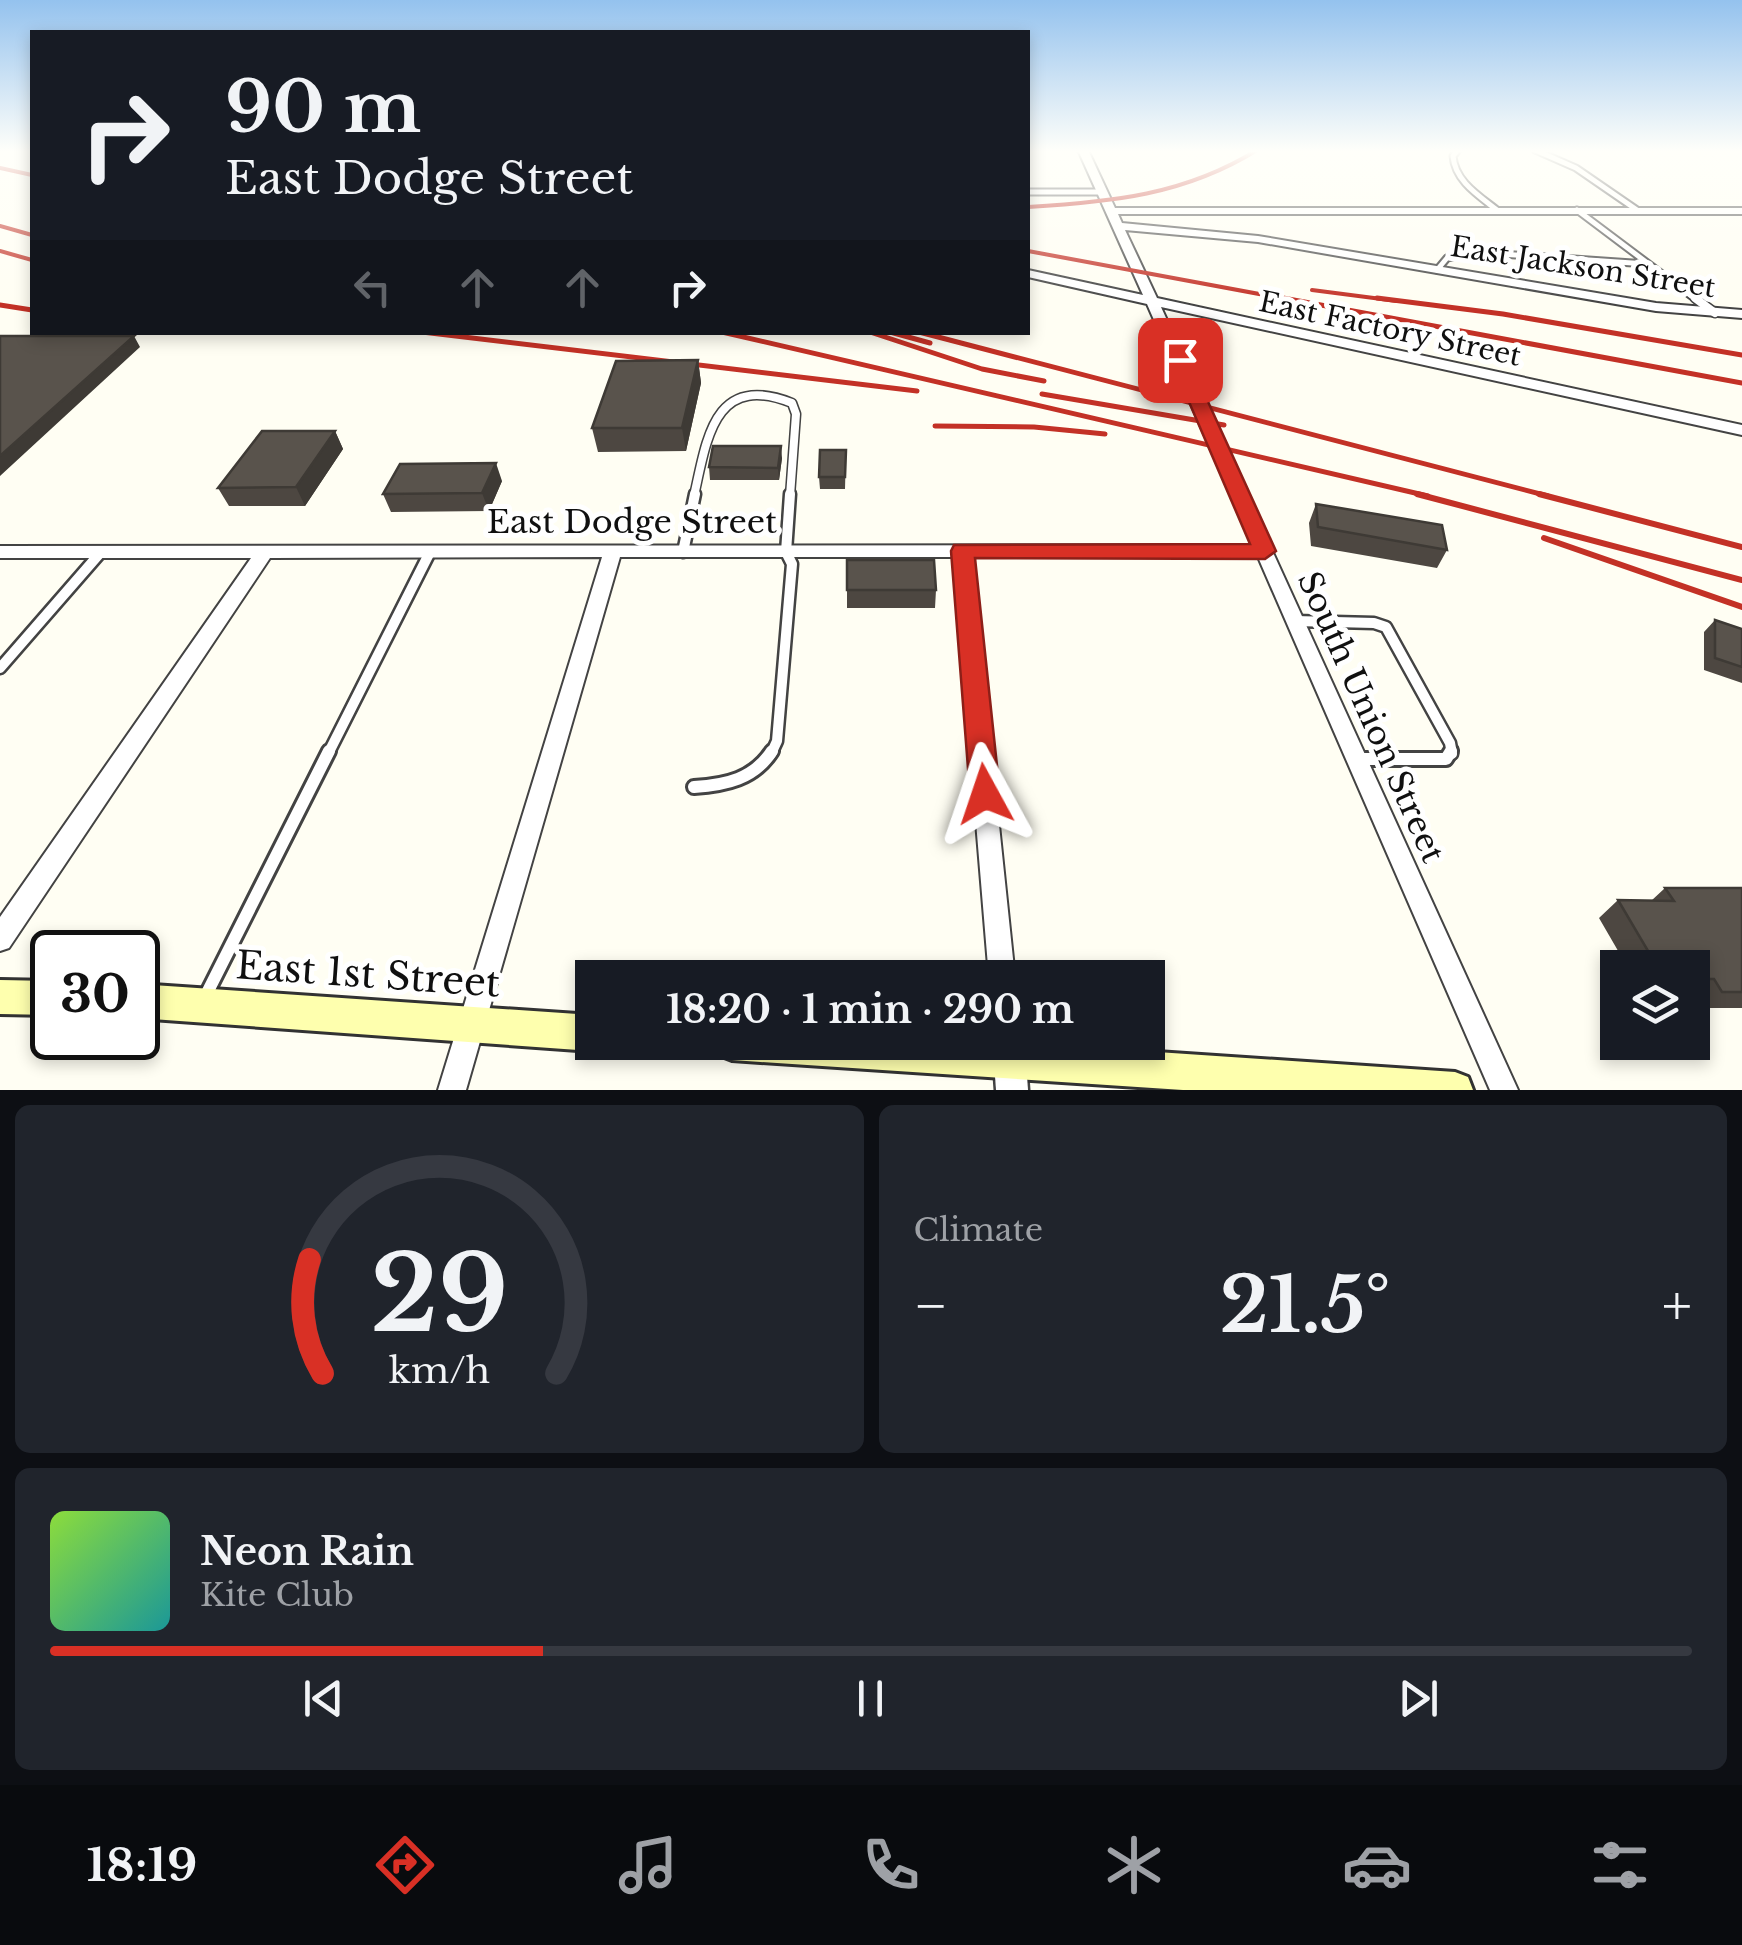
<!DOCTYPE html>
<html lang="en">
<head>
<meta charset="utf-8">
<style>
	:root { --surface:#171b24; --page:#20242c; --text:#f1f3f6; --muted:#9ea1a6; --line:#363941; --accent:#d93025 }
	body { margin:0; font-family:"Libre Baskerville",serif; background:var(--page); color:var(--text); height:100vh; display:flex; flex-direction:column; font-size:38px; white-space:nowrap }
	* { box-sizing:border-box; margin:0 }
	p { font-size:32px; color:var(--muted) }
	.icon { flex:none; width:55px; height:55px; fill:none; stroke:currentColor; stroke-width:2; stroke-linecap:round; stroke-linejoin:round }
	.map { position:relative; height:1090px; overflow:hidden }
	.details { display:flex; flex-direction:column; gap:15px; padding:15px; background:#0d0f14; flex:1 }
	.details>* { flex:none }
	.hud { position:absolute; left:30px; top:30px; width:1000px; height:305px; border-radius:0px; box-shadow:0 5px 15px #0003; background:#171b24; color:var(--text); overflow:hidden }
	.buttons { position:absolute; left:1600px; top:950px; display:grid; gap:20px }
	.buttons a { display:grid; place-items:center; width:110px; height:110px; border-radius:0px; background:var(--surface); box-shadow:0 5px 15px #0003; font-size:50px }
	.speed { position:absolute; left:30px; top:930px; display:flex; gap:20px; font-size:50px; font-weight:700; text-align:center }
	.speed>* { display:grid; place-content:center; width:130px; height:130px; border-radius:50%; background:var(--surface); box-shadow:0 5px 15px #0003; line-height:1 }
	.speed .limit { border:5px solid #111; border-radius:15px; background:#fff; color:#111 }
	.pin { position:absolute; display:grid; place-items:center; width:85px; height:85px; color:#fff; margin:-42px; border-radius:20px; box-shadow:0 5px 15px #0006 }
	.me { position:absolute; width:110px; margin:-55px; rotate:355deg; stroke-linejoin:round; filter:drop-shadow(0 0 8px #0008) }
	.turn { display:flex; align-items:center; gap:35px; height:210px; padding:0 30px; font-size:45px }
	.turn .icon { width:130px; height:130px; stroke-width:2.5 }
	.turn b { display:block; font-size:70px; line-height:85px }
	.lanes { display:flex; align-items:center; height:95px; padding:0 30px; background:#0003; justify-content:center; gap:50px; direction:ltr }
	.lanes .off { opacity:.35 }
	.big { font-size:75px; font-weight:800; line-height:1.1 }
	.details .card { flex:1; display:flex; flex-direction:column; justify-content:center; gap:15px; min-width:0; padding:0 35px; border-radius:15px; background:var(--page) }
	.details .dial { align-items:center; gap:0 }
	.dial svg { height:260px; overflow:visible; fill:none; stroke:var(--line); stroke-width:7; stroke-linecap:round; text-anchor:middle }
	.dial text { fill:var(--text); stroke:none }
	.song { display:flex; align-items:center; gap:30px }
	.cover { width:120px; height:120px; border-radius:15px; background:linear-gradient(135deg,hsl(90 70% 55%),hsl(180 70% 35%)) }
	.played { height:10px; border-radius:5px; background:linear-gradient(90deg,var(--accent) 30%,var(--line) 30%) }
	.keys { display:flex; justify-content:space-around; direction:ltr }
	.heat { display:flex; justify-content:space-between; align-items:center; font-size:55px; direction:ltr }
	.details .tiles { flex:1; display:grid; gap:15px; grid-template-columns:1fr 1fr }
	.card:last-child { grid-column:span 2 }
	.trip { position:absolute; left:575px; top:960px; width:590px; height:100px; border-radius:0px; background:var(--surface); box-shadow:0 5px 15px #0003; font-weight:800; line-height:100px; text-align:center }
	.menu { display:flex; height:160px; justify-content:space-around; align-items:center; background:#090b0e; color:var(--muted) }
	.menu .icon { width:70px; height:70px }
	.menu .on { color:var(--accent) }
	.menu b { font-size:45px; color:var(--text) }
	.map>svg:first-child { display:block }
</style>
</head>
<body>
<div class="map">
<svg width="1742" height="1090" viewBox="0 0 1742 1090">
	<rect width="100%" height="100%" fill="#fffef3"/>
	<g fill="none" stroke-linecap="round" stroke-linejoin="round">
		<g stroke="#434343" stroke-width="9">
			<path id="service-far3" d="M 1458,150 L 1453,156 C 1455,181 1478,195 1497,210
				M 1535,150 L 1576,168 L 1637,210
				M 1028,192 L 1103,192
				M 1577,210 L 1698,301
				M 1437,270 L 1447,258 L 1472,252 L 1647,264"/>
		</g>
		<g stroke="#434343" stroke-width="11">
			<path id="service-far2" d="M 1695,298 L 1715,313
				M 694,496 C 707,438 714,372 792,403 L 796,414 L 790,496"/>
		</g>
		<g stroke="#434343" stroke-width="15">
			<path id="service-far1" d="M 683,552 L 695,494
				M 1295,621 L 1374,623 L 1386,627 L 1450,743 L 1452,754
				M 0,668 L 101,552
				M 328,754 L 430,552
				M 771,754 L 777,741 L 792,564 L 786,552 L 790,494"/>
		</g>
		<g stroke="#434343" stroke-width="18">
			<path id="service" d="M 1358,759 L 1446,759 L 1451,751
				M 694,787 C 726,785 754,779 772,751
				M 205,997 L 329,751"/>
		</g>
		<g stroke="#434343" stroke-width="4">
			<path id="minor" d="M 1078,150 L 1088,150 L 1115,208 L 1742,208 L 1742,214 L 1118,214 L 1122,223 L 1258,236 L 1656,303 L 1742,310 L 1742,318 L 1656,311 L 1258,242 L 1125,230 L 1157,298 L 1742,425 L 1742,435 L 1161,307 L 1518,1090 L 1490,1090 L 1258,557 L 971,557 L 1015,978 L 989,978 L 954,557 L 620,557 L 466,1090 L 438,1090 L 602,557 L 270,558 L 9,948 L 0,951 L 0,917 L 251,558 L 0,558 L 0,546 L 1253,545 L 1147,304 L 1028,277 L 1028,270 L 1143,295 Z"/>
		</g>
		<g stroke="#434343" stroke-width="5">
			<path id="tertiary" d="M 1010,1046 L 1021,1051 L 1026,1062 L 1028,1090 L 996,1090 L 994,1062 L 999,1051 Z"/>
		</g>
		<g stroke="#323232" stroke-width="6">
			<path id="secondary" d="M 0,980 L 52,981 L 52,1015 L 0,1014 Z
				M 138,984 L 592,1015 L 592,1042 L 606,1042 L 592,1051 L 138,1018 Z
				M 715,1042 L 1009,1042 L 1455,1072 L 1468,1077 L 1473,1090 L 1183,1090 L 732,1060 L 719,1055 Z"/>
		</g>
		<use href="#service-far3" stroke="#fff" stroke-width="5"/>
		<use href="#service-far2" stroke="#fff" stroke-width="8"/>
		<use href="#service-far1" stroke="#fff" stroke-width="10"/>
		<use href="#service" stroke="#fff" stroke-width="12"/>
		<use href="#minor" fill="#fff" fill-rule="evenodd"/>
		<use href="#tertiary" fill="#fff" fill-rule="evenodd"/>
		<use href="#secondary" fill="#feffae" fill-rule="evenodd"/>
		<path stroke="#c33126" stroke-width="4" d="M 0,168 L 32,175
			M 1028,207 C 1111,202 1185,195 1257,150
			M 0,226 L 32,235
			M 0,251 L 32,260
			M 1028,251 L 1297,301
			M 1312,290 L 1397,301"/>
		<path stroke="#c33126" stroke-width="5" d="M 1283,298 L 1742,383
			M 1377,298 L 1503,314 L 1742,355
			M 0,305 L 32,310
			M 422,332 L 917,391
			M 722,332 L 1428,496
			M 870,332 L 982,369 L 1044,381
			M 890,332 L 930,343
			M 919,332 L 1548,496
			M 1042,394 L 1224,425
			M 935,426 L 1034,427 L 1105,434"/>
		<path stroke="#c33126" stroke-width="6" d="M 1417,494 L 1742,580
			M 1539,494 L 1742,547
			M 1544,538 L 1742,607"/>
	</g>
	<path fill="#4d4741" d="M 698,360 L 701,383 L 686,451 L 598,452 L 592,428 Z
		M 335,431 L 343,449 L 305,506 L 229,506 L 218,488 Z
		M 846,450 L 845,489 L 820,489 L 819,477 Z
		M 782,458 L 779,480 L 710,480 L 709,467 Z
		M 502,481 L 489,511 L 391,512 L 383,494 Z
		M 1316,504 L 1447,550 L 1437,568 L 1311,546 L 1309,523 Z
		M 847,560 L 936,590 L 935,608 L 847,608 Z
		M 1715,620 L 1742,629 L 1742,683 L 1704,670 L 1704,632 Z
		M 1665,888 L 1742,888 L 1742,1008 L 1699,1008 L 1692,996 L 1692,968 L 1628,968 L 1599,918 L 1618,900 L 1651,901 Z"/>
	<path fill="#3e3a35" d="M 134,336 L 140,347 L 0,476 L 0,456 Z
		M 698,360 L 701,383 L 686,451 L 682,428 Z
		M 335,431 L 343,449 L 305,506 L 296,487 Z
		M 781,446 L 782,458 L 779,480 L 778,468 Z
		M 496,463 L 502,481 L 489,511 L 482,493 Z"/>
	<path fill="#59534c" stroke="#3e3a35" stroke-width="2.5" d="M 0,336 L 134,336 L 0,456 Z
		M 698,360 L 682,428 L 592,428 L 616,361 Z
		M 262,431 L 335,431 L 296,487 L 218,488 Z
		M 713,446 L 781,446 L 778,468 L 709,467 Z
		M 820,450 L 846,450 L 845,477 L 819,477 Z
		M 496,463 L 482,493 L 383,494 L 400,464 Z
		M 1316,504 L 1442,525 L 1447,550 L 1318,527 Z
		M 847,560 L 934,560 L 936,590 L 847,590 Z
		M 1715,620 L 1742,629 L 1742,667 L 1715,658 Z
		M 1665,888 L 1742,888 L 1742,992 L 1722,992 L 1714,979 L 1692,979 L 1692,968 L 1658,968 L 1618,900 L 1674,901 Z"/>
	<linearGradient id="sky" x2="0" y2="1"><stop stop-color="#94c2ee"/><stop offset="0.5" stop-color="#fffffa"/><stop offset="1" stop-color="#fffffa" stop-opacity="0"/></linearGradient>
	<rect width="1742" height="303" fill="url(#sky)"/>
	<path fill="#d93025" stroke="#8d1f18" stroke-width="2.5" d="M 1180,354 L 1189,360 L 1276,551 L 1265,559 L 975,558 L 1000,794 L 995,802 L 985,806 L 975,802 L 970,794 L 951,551 L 954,545 L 1250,544 L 1171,360 Z"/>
	<g text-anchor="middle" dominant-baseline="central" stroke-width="10" stroke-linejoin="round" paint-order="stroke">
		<g font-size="28" fill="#101010" stroke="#fff">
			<text transform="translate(1583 267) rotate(9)">East Jackson Street</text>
			<text transform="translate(1390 329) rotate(12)">East Factory Street</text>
		</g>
		<g font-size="32" fill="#101010" stroke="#fff">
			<text x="632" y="522">East Dodge Street</text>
			<text transform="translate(1371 717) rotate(66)">South Union Street</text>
		</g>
		<g font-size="38" fill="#101010" stroke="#fff">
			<text transform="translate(368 974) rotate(4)">East 1st Street</text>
		</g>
	</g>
</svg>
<div class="buttons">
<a><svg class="icon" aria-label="layers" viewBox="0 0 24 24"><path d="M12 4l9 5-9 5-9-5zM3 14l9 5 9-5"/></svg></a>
</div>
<div class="speed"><div class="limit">30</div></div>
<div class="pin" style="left:1180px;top:360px;background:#d93025"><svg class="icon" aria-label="arrive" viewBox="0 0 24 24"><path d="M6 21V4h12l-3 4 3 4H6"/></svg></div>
<svg class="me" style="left:985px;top:794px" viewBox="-20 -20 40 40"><path d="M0-17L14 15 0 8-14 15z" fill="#d93025" stroke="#fff" stroke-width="4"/></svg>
<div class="trip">18:20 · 1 min · 290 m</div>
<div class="hud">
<div class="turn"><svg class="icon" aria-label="right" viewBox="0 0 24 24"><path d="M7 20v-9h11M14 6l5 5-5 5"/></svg><div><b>90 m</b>East Dodge Street</div></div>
<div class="lanes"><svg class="icon off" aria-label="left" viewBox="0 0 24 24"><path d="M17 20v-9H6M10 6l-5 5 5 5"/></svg><svg class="icon off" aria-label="ahead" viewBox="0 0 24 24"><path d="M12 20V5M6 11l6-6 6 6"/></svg><svg class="icon off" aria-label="ahead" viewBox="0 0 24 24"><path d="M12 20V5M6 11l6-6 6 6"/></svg><svg class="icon" aria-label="right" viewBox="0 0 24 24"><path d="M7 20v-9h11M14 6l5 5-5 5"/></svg></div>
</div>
</div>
<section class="details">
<div class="tiles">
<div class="card dial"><svg viewBox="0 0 100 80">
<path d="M14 69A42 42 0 1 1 86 69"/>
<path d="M14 69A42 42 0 0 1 10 34" stroke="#d93025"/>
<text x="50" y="56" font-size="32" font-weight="700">29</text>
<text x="50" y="72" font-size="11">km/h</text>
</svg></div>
<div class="card"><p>Climate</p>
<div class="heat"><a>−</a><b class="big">21.5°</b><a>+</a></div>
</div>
<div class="card">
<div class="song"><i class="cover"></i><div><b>Neon Rain</b><p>Kite Club</p></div></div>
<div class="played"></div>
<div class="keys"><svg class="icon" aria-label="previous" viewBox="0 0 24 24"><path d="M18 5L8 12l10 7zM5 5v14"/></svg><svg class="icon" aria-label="pause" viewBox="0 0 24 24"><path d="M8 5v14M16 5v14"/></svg><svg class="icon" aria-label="next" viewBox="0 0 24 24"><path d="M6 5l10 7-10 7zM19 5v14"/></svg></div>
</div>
</div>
</section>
<nav class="menu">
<b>18:19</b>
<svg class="icon on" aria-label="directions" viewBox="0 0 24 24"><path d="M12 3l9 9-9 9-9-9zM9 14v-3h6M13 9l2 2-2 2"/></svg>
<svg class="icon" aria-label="music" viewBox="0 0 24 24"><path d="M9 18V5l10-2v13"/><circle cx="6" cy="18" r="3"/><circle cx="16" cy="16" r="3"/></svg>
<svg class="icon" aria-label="phone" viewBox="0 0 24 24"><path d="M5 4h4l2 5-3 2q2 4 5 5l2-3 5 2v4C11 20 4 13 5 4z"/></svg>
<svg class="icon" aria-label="climate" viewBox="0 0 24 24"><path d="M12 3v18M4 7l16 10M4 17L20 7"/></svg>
<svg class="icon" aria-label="car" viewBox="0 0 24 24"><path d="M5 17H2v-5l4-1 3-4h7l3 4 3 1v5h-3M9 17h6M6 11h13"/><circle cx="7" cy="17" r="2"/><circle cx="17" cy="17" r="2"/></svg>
<svg class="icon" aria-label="filters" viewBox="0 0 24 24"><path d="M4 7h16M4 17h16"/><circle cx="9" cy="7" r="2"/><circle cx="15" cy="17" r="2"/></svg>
</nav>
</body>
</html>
